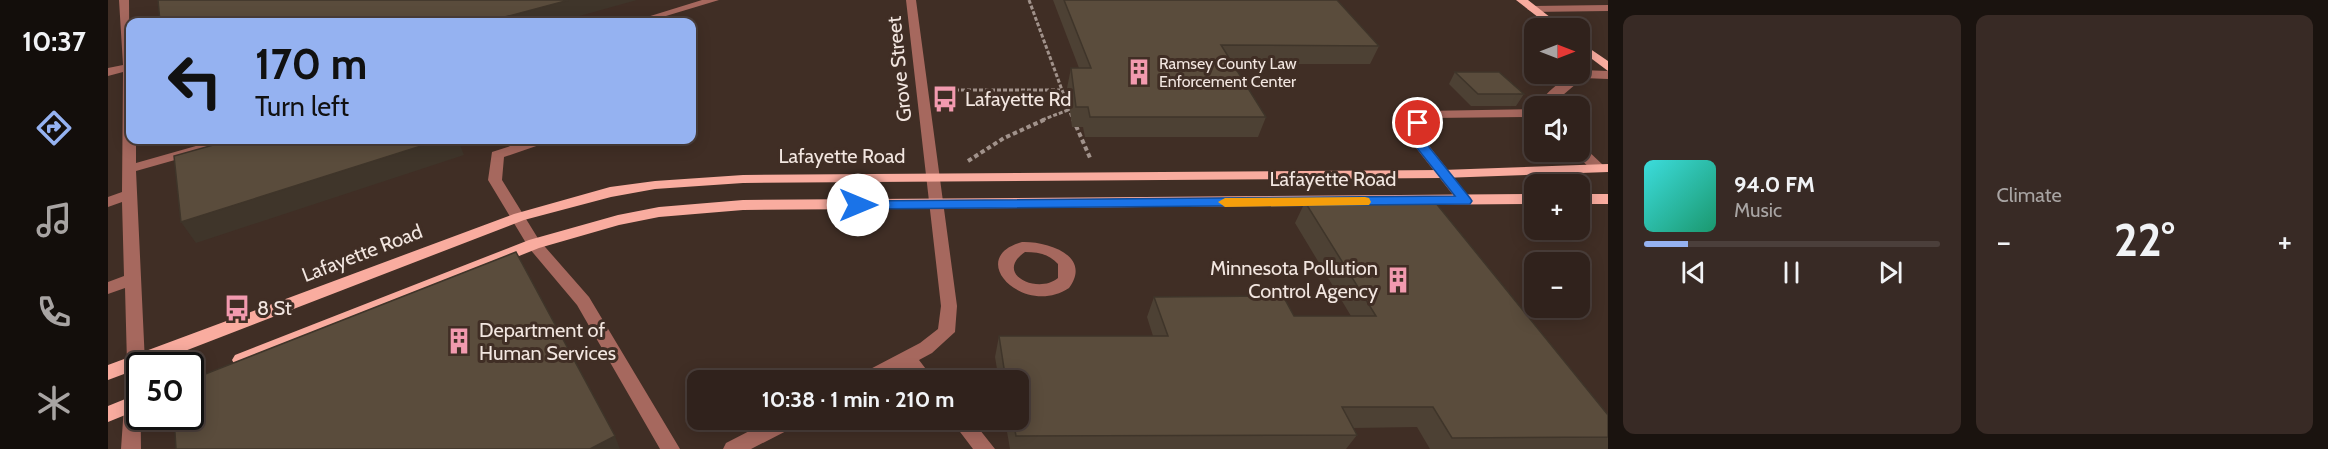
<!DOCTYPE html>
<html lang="en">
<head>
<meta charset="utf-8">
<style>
	:root { --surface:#30221c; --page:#382a25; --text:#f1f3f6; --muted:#a8a4a3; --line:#4b3f3b; --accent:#95b2f1 }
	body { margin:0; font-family:Cabin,sans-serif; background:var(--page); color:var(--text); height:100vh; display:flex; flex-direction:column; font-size:22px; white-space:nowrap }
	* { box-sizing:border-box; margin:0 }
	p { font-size:20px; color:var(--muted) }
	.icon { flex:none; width:33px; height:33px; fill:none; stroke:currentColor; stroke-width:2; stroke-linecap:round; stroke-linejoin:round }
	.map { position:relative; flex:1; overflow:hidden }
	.drawer { display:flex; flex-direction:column; gap:15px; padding:15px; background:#1a130f; width:720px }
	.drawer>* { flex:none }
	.hud { position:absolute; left:18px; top:18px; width:570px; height:126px; border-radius:12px; box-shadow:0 3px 15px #0003,0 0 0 2px var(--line); background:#95b2f1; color:#111; overflow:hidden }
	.needle { width:39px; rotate:90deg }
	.fabs { position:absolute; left:1416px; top:18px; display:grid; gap:12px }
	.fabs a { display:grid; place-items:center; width:66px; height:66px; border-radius:12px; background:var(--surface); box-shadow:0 3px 15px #0003,0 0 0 2px var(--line); font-size:30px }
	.speed { position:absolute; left:18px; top:352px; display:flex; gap:12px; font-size:30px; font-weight:700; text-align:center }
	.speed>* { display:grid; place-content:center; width:78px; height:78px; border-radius:50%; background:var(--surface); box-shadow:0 3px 15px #0003,0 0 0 2px var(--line); line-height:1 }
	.speed .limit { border:3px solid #111; border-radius:9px; background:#fff; color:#111 }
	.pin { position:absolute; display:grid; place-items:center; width:51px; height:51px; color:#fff; margin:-26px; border:3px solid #fff; border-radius:50%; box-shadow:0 2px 6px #0007 }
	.me { position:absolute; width:66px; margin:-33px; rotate:90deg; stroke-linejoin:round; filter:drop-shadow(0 0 4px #0008) }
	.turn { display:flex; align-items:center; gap:21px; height:126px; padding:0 30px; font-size:27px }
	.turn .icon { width:78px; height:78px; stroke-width:2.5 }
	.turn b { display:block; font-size:42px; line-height:51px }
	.big { font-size:45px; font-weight:800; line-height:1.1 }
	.drawer .card { flex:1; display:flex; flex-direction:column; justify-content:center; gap:9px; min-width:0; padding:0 21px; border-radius:12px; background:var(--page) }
	.song { display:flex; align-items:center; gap:18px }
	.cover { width:72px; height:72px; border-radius:9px; background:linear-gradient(135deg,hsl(180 70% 55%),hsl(160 70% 35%)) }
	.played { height:6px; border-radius:3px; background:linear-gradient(90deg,var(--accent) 15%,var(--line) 15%) }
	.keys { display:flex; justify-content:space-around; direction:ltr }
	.heat { display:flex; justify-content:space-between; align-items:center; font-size:33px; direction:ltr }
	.drawer .tiles { flex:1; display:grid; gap:15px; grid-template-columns:repeat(2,1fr) }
	.trip { position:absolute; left:579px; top:370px; width:342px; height:60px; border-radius:12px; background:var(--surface); box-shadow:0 3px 15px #0003,0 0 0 2px var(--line); font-weight:800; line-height:60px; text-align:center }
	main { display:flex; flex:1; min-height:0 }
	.dock { display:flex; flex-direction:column; width:108px; justify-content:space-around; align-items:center; background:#130e0b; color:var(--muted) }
	.dock .icon { width:42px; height:42px }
	.dock .selected { color:var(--accent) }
	.dock b { font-size:27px; color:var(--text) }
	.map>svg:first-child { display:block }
</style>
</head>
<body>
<main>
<nav class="dock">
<b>10:37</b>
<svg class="icon selected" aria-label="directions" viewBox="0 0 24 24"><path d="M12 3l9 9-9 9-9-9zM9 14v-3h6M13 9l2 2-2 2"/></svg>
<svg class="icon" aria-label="music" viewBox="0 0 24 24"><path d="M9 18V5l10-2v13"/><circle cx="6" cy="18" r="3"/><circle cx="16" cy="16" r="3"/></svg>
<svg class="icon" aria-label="phone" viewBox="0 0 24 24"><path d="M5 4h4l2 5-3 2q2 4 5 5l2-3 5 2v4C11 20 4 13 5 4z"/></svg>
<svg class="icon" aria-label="climate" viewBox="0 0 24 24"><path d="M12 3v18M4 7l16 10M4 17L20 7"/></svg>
</nav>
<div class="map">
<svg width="1500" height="449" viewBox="0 0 1500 449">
	<rect width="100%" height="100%" fill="#402e25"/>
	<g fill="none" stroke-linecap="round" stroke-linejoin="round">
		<path stroke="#a1928b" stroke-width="3" stroke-dasharray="4 2" stroke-linecap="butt" d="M 921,0 L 965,120
			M 841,90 L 952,90
			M 934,120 L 960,110"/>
		<path stroke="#a1928b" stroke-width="4" stroke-dasharray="4.5 3" stroke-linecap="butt" d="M 965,119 L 983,160
			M 860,161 L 896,138 L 938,119"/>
		<path fill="#a6685e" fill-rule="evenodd" d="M 11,0 L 21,0 L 22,140 L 28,140 L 28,163 L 109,140 L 129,140 L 127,143 L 28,171 L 37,363 L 37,366 L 32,366 L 33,449 L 13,449 L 19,363 L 17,288 L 0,294 L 0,282 L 16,276 L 14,202 L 0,207 L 0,197 L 14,192 L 15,72 L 0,76 L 0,68 L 15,65 Z
			M 594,0 L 611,0 L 538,22 L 523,22 Z
			M 798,0 L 808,0 L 849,306 L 847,332 L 824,353 L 811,360 L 827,381 L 807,381 L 796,368 L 771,381 L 746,381 L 749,376 L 812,343 L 830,329 L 833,306 Z
			M 1500,5 L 1500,11 L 1424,12 L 1419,9 L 1424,6 Z
			M 1473,70 L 1500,71 L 1500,79 L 1475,78 L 1442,106 L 1429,106 C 1436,95 1457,74 1472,74 Z
			M 1426,109 L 1426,117 L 1323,118 L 1317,124 L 1322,147 L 1362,198 L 1364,201 L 1362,204 L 1352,204 L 1308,148 L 1304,123 L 1315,111 Z
			M 421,140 L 439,140 L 437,143 L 396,157 L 394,180 L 431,240 L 481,297 L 572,449 L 552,449 L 469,305 L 421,248 L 380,180 L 384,152 Z
			M 1472,147 L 1477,148 L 1495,165 L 1497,168 L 1495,171 L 1485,171 L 1467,154 L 1466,152 L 1472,152 Z
			M 914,242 C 938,241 985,255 961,288 C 916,318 856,258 914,242 ZM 917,252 C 930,252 941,254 950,264 L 950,278 C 930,295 885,274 917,252 Z
			M 663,420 L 690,420 L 688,426 L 643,449 L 615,449 L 618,443 Z
			M 843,420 L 864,420 L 887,449 L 865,449 Z"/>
		<path fill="#f9ac9f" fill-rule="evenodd" d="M 1408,0 L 1420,0 L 1456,28 L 1444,28 Z
			M 1472,42 L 1500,61 L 1500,71 L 1472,50 Z
			M 1500,164 L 1500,172 L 1334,178 L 635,183 L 547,189 L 503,197 L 416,220 L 38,366 L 32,366 L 32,368 L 0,380 L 0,365 L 406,214 L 502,187 L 547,181 L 635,175 L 1334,170 Z
			M 1426,194 L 1426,204 L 635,210 L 551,217 L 511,225 L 431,248 L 139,365 L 133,367 L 127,365 L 124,360 L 127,355 L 421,240 L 510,215 L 551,207 L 635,200 Z
			M 1472,194 L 1500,194 L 1500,204 L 1472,204 Z
			M 32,393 L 32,409 L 0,422 L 0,406 Z"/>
	</g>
	<path fill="#4d4134" d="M 945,0 L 1229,0 L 1271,46 L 1262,64 L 1125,64 L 1158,117 L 1150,137 L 977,137 L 975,127 L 964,127 L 959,88 L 963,68 L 971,68 Z
		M 1347,72 L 1416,94 L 1408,106 L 1363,106 L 1341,84 Z
		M 1197,202 L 1500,415 L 1500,449 L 1322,449 L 1309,427 L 1245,428 L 1249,435 L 1238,449 L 902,449 L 897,420 L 910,420 L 910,381 L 891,381 L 887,357 L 891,336 L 1045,336 L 1039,317 L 1046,297 L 1186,316 L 1243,316 L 1187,223 Z"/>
	<path fill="#3f352a" d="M 461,0 L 529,0 L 450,22 L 378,22 Z
		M 332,140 L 350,140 L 356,155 L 88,243 L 73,222 Z
		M 507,436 L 512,449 L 482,449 Z"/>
	<path fill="#5a4c3c" stroke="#3f352a" stroke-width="1.5" d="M 50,0 L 461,0 L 378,22 L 52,22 Z
		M 956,0 L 1229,0 L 1271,46 L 1113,45 L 1158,117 L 982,117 L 980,107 L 968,107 L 963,68 L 983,68 Z
		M 1347,72 L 1391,72 L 1416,94 L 1370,94 Z
		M 123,140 L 332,140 L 73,222 L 66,156 Z
		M 1197,202 L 1327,202 L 1500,415 L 1500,437 L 1344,438 L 1325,407 L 1234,407 L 1249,435 L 908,436 L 905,420 L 910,420 L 910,381 L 898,381 L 891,336 L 1060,336 L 1046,297 L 1175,296 L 1186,316 L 1268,316 Z
		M 408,252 L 507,436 L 482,449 L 68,449 L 66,417 L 82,417 L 82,380 Z"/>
	<path fill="#1a73e8" stroke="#114b97" stroke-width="1.5" d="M 1310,120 L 1315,123 L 1321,147 L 1362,198 L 1364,201 L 1362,204 L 750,209 L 743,205 L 750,201 L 1347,196 L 1309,148 L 1304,123 Z"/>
	<path fill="#f59e0b" d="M 1257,197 L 1261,198 L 1263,202 L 1261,205 L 1117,207 L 1110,202 L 1117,198 Z"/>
	<defs>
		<g id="building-bare" transform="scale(2.07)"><path d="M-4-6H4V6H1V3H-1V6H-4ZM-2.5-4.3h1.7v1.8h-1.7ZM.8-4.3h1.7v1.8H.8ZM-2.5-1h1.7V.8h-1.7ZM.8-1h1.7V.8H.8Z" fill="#f29aaf" stroke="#402e25" stroke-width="2.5" paint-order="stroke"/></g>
		<g id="bus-bare" transform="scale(2.07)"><path d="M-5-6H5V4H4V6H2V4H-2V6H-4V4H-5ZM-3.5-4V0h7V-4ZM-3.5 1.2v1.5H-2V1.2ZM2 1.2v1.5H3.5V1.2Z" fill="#f29aaf" stroke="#402e25" stroke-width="2.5" paint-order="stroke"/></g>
	</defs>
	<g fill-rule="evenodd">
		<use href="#building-bare" x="1031" y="72"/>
		<use href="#bus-bare" x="837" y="99"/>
		<use href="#building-bare" x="1290" y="280"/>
		<use href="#bus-bare" x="129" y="308"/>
		<use href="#building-bare" x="351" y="341"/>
	</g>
	<g text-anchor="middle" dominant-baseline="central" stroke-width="6" stroke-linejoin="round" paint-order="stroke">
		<g font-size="16" fill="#f2e6e0" stroke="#402e25" text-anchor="start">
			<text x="1051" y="63">Ramsey County Law<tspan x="1051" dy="18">Enforcement Center</tspan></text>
		</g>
		<g font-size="20" fill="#f2e6e0" stroke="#402e25">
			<text transform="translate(791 69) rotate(-96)">Grove Street</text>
			<text x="734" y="156">Lafayette Road</text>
			<text x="1225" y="179">Lafayette Road</text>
			<text transform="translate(254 253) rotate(-21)">Lafayette Road</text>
		</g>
		<g font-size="20" fill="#f2e6e0" stroke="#402e25" text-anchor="start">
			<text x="857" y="99">Lafayette Rd</text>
			<text x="1270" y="268" text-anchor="end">Minnesota Pollution<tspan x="1270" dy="23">Control Agency</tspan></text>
			<text x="149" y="308">8 St</text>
			<text x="371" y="330">Department of<tspan x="371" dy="23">Human Services</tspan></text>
		</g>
	</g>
</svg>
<div class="fabs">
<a><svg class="needle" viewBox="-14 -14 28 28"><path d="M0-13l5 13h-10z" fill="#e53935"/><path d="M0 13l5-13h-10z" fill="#a8a4a3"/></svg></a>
<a><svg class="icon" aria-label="sound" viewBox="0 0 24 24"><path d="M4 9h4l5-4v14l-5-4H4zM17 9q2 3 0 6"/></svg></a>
<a>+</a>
<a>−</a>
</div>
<div class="speed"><div class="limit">50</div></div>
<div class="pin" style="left:1310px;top:123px;background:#d93025"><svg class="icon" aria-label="arrive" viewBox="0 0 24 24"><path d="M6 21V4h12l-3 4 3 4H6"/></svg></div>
<svg class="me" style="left:750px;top:205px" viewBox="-20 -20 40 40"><circle r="19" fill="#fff"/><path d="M0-13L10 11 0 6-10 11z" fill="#1a73e8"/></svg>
<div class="trip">10:38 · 1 min · 210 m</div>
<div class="hud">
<div class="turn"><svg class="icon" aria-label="left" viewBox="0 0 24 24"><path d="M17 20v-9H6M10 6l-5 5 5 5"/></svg><div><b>170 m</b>Turn left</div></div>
</div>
</div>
<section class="drawer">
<div class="tiles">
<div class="card">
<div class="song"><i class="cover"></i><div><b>94.0 FM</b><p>Music</p></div></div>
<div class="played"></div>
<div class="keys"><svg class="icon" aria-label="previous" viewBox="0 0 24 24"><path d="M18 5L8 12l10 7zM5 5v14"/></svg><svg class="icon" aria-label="pause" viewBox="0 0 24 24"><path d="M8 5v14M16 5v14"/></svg><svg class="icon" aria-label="next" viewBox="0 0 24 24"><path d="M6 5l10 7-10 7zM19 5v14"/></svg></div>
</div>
<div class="card"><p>Climate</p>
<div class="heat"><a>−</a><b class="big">22°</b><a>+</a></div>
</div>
</div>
</section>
</main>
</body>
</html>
